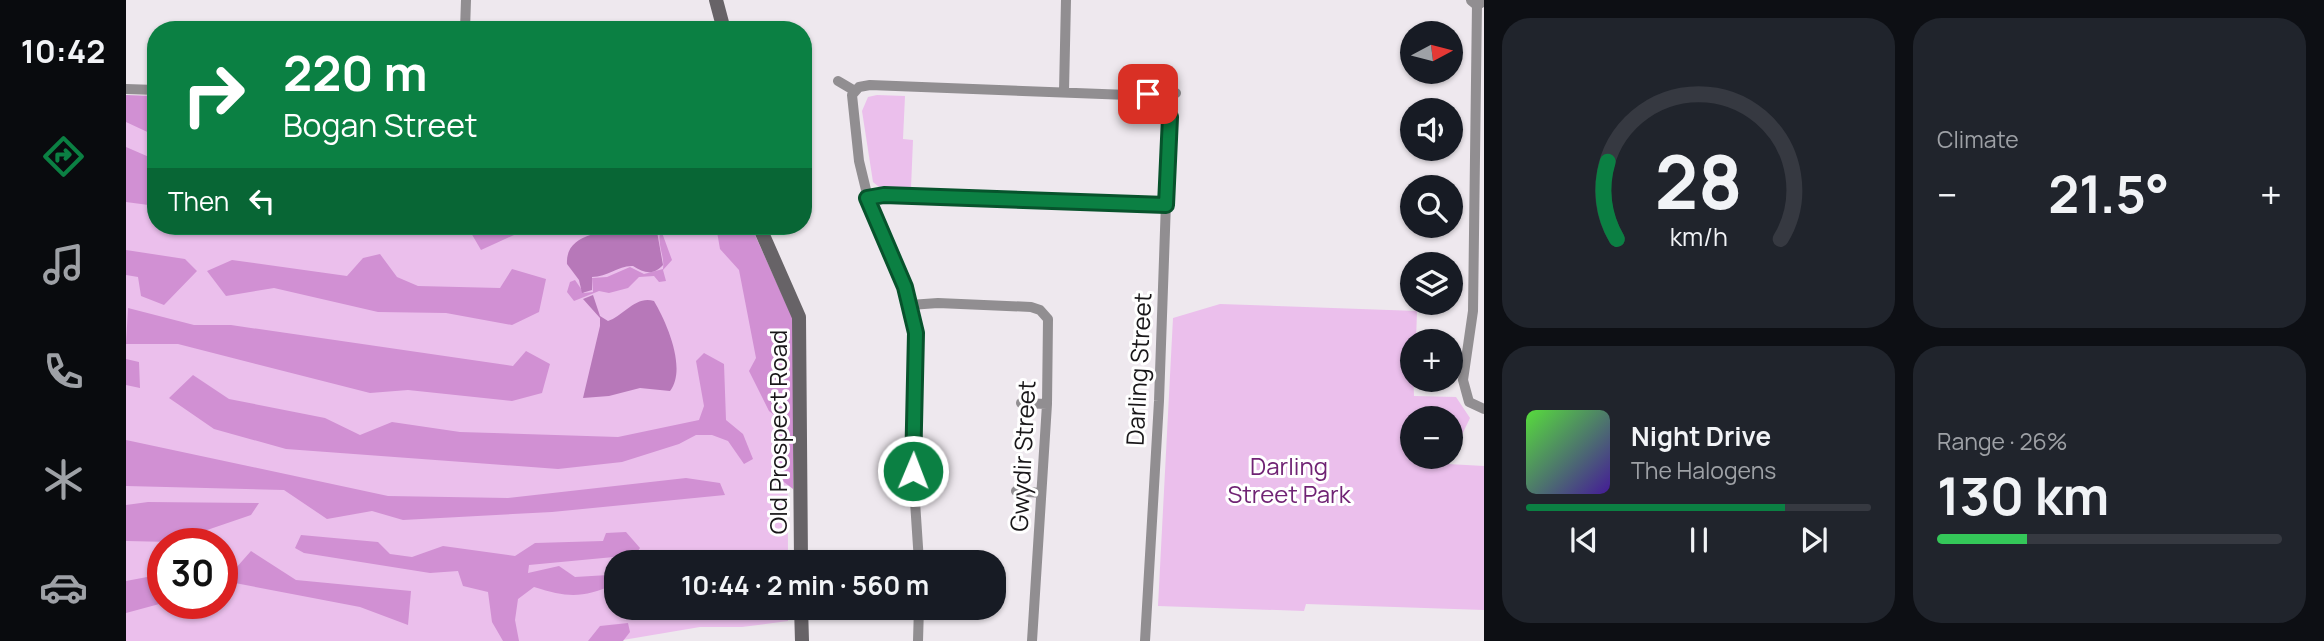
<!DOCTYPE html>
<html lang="en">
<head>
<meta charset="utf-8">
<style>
	:root { --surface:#171b24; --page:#20242c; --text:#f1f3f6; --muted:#9ea1a6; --line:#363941; --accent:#0b8043 }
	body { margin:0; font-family:Manrope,sans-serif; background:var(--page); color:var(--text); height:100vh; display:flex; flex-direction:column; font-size:26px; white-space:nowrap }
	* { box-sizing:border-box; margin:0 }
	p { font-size:23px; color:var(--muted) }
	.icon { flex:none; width:38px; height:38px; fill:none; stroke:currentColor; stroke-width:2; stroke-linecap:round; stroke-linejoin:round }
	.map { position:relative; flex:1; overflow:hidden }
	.side { display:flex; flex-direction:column; gap:18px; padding:18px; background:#0d0f14; width:840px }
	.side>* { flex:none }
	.banner { position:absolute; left:21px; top:21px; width:665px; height:214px; border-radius:28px; box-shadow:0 2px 5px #0004; background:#0b8043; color:#fff; overflow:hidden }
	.needle { width:46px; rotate:83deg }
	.tools { position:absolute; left:1274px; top:21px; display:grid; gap:14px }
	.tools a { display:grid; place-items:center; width:63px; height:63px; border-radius:50%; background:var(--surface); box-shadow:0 2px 5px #0004; font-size:35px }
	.speed { position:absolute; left:21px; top:528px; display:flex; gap:14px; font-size:35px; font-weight:700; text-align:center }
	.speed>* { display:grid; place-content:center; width:91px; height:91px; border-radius:50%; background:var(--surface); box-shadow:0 2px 5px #0004; line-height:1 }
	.speed .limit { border:10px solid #d22; background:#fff; color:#111 }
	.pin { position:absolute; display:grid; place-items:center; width:60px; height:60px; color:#fff; margin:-30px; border-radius:14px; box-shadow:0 4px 10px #0006 }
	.me { position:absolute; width:77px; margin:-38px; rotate:1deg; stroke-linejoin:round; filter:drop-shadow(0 0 5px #0008) }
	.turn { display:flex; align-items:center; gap:24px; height:147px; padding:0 21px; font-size:32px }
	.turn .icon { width:91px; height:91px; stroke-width:2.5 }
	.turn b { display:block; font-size:49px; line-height:60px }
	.then { display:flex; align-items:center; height:66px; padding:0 21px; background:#0003; gap:14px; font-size:26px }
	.big { font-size:52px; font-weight:700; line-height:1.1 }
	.side .card { flex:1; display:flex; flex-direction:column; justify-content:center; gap:10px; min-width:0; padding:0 24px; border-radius:28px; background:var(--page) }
	.side .dial { align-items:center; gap:0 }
	.dial svg { height:182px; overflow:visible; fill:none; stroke:var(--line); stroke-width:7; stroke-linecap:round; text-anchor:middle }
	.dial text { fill:var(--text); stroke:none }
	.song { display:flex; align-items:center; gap:21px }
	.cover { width:84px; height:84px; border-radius:10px; background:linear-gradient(135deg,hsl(110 70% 55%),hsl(260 70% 35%)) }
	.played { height:7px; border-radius:4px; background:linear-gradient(90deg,var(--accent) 75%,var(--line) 75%) }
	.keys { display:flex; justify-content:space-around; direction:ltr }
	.heat { display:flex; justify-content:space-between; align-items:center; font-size:38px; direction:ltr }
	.charge { height:10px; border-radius:5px; background:linear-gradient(90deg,#34c759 26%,var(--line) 0) }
	.side .tiles { flex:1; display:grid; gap:18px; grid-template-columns:repeat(2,1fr) }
	.trip { position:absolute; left:478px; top:550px; width:402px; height:70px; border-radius:28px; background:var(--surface); box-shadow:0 2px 5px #0004; font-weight:700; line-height:70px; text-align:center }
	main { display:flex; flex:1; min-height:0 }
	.tabs { display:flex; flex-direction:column; width:126px; justify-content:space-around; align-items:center; background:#090b0e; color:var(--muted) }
	.tabs .icon { width:49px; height:49px }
	.tabs .active { color:var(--accent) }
	.tabs b { font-size:32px; color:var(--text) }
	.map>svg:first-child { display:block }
</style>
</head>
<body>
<main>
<nav class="tabs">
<b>10:42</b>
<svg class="icon active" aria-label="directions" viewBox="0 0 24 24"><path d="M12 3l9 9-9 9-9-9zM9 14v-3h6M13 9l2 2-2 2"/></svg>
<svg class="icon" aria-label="music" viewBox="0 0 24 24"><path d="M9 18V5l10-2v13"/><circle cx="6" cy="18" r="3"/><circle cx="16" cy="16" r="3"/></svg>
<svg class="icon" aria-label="phone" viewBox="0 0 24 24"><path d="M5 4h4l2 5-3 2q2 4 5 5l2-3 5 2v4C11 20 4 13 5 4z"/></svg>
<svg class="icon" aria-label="climate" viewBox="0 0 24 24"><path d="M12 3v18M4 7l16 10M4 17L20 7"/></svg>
<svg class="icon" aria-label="car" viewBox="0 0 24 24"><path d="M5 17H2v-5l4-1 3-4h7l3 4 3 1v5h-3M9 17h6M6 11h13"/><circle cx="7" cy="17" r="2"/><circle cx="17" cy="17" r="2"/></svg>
</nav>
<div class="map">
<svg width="1358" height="641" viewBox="0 0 1358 641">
	<rect width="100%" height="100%" fill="#eee8ee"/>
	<path fill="#ebbfec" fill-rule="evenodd" d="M 751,95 L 779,96 L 777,139 L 787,140 L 785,188 L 753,187 L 747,182 L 736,111 L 742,97 Z
		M 0,101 L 30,102 L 30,226 L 619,226 L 661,314 L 662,562 L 490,562 L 490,607 L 662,607 L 662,621 L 616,627 L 574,627 L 491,641 L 0,641 ZM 37,544 L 96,544 L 96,604 L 37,604 Z
		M 1094,304 L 1291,311 L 1290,341 L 1286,341 L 1288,396 L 1330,397 L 1344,418 L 1322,464 L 1358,466 L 1358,610 L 1180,604 L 1178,611 L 1032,606 L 1047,318 ZM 1325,418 L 1325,457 L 1286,457 L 1286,418 Z"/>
	<path fill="#d190d3" d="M 0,95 L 30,96 L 30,136 L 0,122 Z
		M 0,147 L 30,160 L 30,206 L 0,202 Z
		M 341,226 L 408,226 L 355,250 Z
		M 590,226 L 625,226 L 667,319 L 667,489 L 654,479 L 653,419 L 643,411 L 623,371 L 630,358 L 613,270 L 594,249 Z
		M 535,230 L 546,260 L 537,270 L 540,281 L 533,282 L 528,276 L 513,277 L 502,288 L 483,293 L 473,291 L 448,301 L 441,292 L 444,282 L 449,280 L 458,293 L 467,292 L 466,278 L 481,277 L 504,267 L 518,274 L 537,269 C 539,255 530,244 535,230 Z
		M 0,250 L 59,259 L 71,271 L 38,305 L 15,296 L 12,277 L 0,275 Z
		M 254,254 L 271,277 L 292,286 L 374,288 L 386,269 L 420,279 L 413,312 L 386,325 L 320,313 L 252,312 L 148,288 L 100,296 L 81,271 L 106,260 L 221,276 L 237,258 Z
		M 2,308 L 68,325 L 105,325 L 387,366 L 400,351 L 424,364 L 416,393 L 386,401 L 282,390 L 244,393 L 52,344 L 0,344 Z
		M 578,353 L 598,364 L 600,420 L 617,434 L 627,459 L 618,464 L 602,441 L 586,435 L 570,435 L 553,444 L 496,462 L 432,469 L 160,449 L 88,429 L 43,398 L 67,375 L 103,399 L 199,418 L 234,435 L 266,422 L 334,432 L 492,437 L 573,420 L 578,406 L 570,361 Z
		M 0,359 L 13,362 L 14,388 L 0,385 Z
		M 0,440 L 262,496 L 382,498 L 560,478 L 594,483 L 599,495 L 426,512 L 277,520 L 246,511 L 201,519 L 158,490 L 0,486 Z
		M 22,502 L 133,503 L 125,515 L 46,542 L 0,541 L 0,505 Z
		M 500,532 L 514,548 L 509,555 L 403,565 L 402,573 L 433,566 L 449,577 L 482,575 L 490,584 C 456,598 443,598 408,587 L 392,599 L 389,620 L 393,641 L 377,641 L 366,622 L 362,592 L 337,586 L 332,571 L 304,573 L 178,553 L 169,548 L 175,535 L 252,542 L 264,554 L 286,557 L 317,546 L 389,556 L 409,543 L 477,541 L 480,533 Z
		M 125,551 L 170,580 L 285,591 L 282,625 L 234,607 L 109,583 L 96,587 L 96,575 L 102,577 Z
		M 37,574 L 37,603 L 0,613 L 0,581 Z
		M 502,623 L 504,632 L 497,641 L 462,641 L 474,626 Z"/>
	<path fill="#b778b9" d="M 500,226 L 530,226 L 537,265 C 527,276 518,273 507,266 C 493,265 482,277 466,277 L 466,290 L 456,293 L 453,280 L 441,264 C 439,233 478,233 500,226 Z
		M 467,295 L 474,316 L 482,321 C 497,316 510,295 528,301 C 541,323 561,369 544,391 L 514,388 L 483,396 L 457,398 L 474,326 L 474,318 L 457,299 Z"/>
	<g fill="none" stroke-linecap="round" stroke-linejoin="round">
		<path stroke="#918e91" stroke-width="10" d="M 1351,4 L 1347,311 L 1337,380 L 1343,402 L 1358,409
			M 339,30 L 340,0
			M 712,81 L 729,91
			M 0,89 L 30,90
			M 938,91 L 940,0
			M 1037,101 L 1050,93
			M 742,198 L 758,196 L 1040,205
			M 784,305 L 812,303 L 905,307 L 914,310 L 922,319 L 921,404 L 906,641
			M 895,403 L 921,404
			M 890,491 L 915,493
			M 793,562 L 787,471 L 790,333 L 779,287 L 742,198 L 733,161 L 726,95 L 733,87 L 744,85 L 1029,96 L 1037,101 L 1043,117 L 1033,401 L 1019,641
			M 792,641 L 793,607"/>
		<path stroke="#918e91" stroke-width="12" d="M 1346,0 L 1351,4 L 1358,0"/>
		<path stroke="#676367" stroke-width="14" d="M 590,0 L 598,30
			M 633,226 L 673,317 L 675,562
			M 675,607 L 676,641"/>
	</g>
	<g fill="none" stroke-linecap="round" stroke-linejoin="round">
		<g stroke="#07532c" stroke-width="18">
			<path id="route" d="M 787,471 L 790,333 L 779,287 L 741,198 L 758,195 L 1040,205 L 1044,117 L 1037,101 L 1022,94"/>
		</g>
		<use href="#route" stroke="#0b8043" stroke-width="12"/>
	</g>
	<g text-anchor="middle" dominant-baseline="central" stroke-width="6" stroke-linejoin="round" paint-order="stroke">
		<g font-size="24" fill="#191719" stroke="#fff">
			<text transform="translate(1012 369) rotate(-87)">Darling Street</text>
			<text transform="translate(651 432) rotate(-90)">Old Prospect Road</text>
			<text transform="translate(896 456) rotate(-87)">Gwydir Street</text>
		</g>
		<g font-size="24" fill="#702374" stroke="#fff">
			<text x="1163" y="465">Darling<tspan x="1163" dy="28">Street Park</tspan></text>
		</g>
	</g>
</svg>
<div class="tools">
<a><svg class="needle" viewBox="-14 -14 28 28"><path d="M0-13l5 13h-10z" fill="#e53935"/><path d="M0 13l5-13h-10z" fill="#9ea1a6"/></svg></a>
<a><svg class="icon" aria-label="sound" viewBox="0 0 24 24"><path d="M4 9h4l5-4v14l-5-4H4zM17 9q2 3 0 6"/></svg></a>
<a><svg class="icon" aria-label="search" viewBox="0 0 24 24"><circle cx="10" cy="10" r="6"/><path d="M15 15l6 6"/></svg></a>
<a><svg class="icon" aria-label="layers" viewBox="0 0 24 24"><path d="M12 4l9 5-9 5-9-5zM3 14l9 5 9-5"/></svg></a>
<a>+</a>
<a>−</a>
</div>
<div class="speed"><div class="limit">30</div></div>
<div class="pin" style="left:1022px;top:94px;background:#d93025"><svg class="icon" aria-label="arrive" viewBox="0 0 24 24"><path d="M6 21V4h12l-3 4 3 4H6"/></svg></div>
<svg class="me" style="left:787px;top:471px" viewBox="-20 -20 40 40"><circle r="17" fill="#0b8043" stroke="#fff" stroke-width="3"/><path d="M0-11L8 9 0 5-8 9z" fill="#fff"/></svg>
<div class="trip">10:44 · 2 min · 560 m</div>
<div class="banner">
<div class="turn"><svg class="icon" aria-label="right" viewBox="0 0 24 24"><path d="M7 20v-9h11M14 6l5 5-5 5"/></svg><div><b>220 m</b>Bogan Street</div></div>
<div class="then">Then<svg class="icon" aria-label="left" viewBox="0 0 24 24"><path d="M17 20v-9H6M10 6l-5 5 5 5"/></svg></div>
</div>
</div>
<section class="side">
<div class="tiles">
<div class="card dial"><svg viewBox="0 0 100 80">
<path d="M14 69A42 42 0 1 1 86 69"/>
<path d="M14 69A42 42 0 0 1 10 35" stroke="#0b8043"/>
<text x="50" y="56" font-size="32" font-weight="700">28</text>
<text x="50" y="72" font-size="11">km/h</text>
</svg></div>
<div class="card"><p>Climate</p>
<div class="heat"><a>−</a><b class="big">21.5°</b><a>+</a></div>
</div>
<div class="card">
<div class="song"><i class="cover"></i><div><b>Night Drive</b><p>The Halogens</p></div></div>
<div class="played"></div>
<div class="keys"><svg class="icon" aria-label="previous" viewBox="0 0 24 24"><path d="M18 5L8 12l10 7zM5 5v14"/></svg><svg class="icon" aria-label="pause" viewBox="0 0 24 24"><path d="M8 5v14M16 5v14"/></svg><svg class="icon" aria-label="next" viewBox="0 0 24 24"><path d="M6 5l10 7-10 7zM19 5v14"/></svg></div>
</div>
<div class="card"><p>Range · 26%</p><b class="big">130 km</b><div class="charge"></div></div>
</div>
</section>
</main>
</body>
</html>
